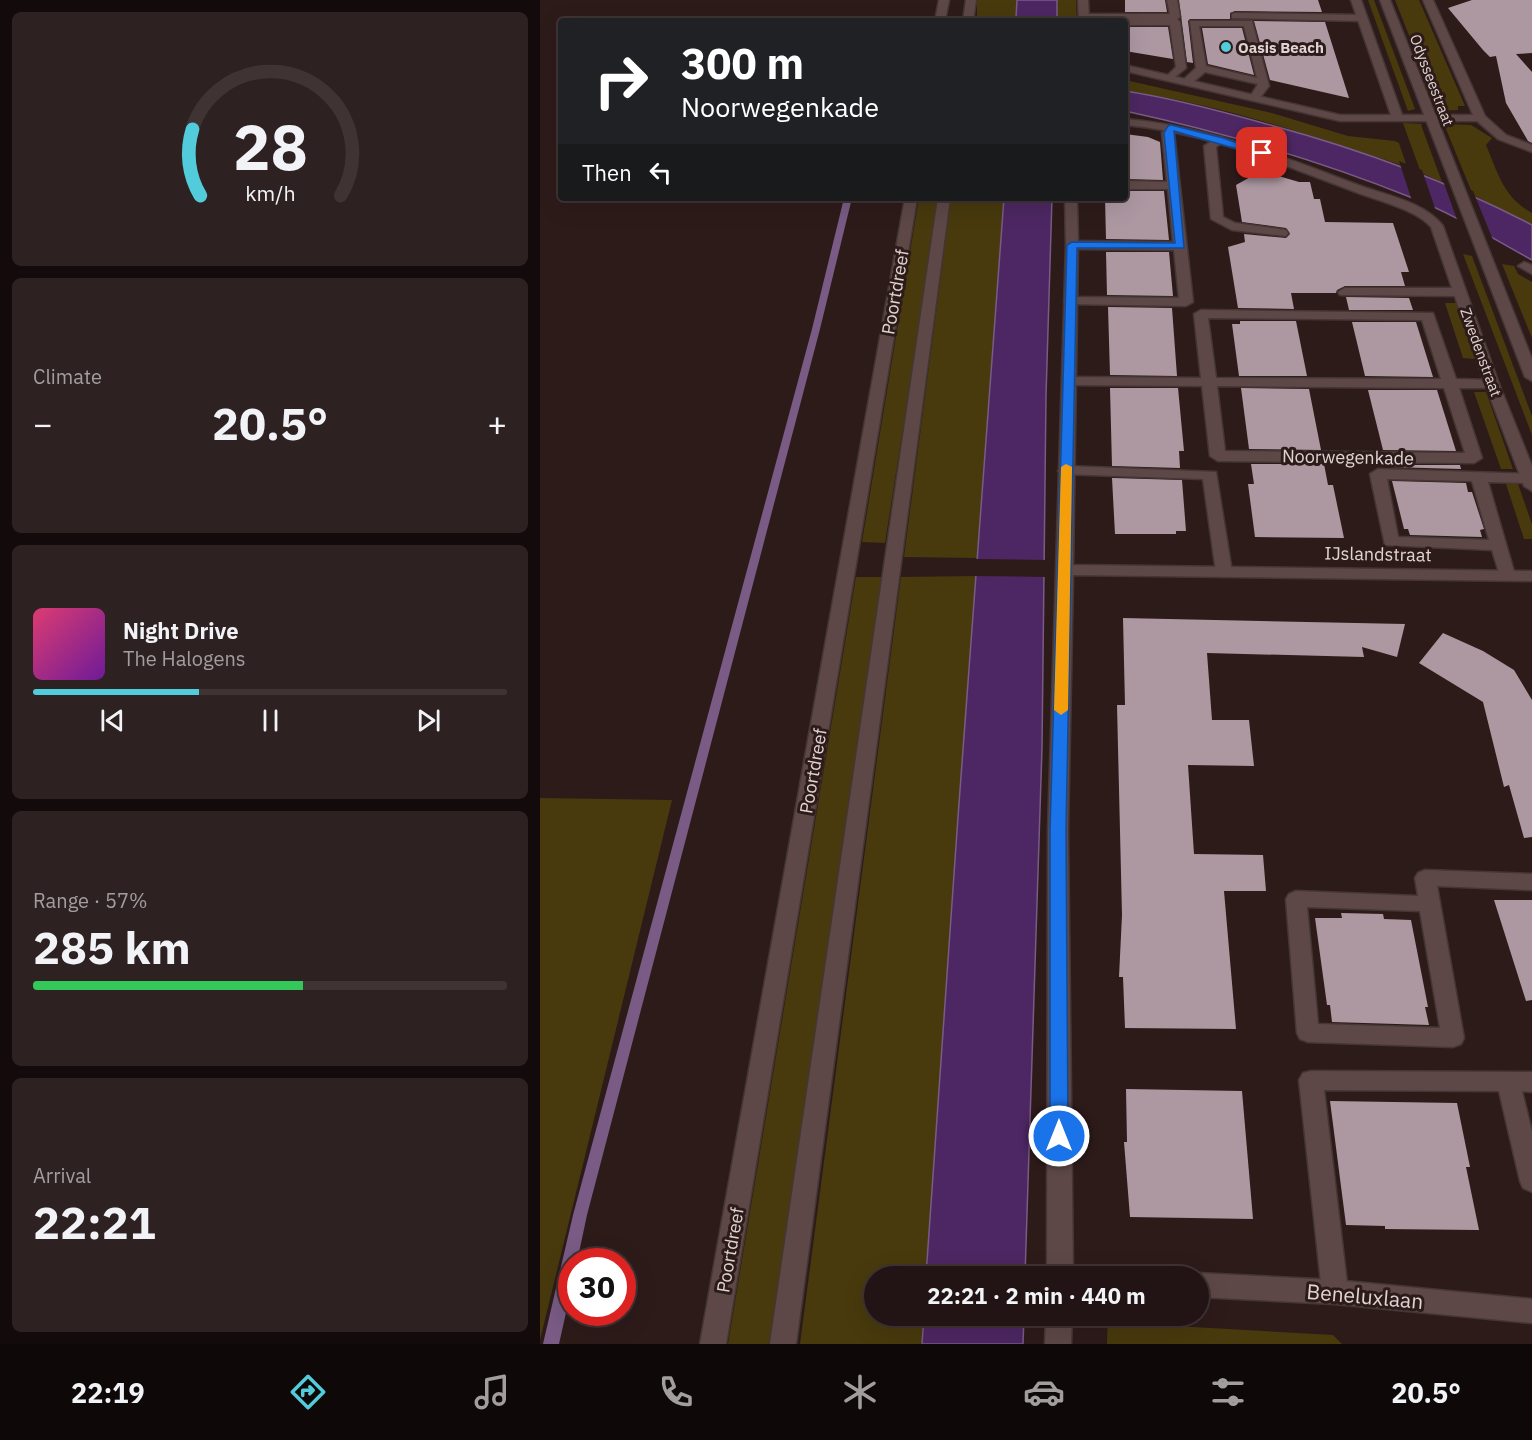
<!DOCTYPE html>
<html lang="en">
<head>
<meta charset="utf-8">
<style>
	:root { --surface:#221414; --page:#2e2122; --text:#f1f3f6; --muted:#a29ea0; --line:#3f3334; --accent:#52cbda }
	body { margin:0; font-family:"IBM Plex Sans",sans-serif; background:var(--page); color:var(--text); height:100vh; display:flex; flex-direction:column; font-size:22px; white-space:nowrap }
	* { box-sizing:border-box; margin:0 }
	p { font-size:20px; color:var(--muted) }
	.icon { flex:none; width:33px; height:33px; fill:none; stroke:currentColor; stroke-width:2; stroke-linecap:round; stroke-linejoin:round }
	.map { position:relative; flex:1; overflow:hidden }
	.drawer { display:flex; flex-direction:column; gap:12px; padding:12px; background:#130b0b; width:540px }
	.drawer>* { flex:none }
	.hud { position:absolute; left:18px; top:18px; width:570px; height:183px; border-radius:6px; box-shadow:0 6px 24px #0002,0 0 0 2px var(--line); background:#202124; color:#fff; overflow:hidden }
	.speed { position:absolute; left:18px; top:1248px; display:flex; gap:12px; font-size:30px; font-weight:700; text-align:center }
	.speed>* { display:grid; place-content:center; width:78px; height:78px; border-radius:50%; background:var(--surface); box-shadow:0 6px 24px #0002,0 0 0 2px var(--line); line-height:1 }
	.speed .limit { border:9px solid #d22; background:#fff; color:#111 }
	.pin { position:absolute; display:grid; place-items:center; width:51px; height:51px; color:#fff; margin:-26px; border-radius:12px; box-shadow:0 3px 9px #0006 }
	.me { position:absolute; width:66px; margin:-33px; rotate:0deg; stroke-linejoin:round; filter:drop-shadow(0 0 4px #0008) }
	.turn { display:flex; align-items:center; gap:21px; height:126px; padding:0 24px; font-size:27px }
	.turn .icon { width:78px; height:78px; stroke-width:2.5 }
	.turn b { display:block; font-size:42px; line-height:51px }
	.then { display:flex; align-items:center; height:57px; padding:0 24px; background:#0003; gap:12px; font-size:22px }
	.big { font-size:45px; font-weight:700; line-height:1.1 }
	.drawer .widget { flex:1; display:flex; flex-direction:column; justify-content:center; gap:9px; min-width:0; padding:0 21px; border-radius:9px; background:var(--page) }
	.drawer .dial { align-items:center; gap:0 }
	.dial svg { height:156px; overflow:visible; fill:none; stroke:var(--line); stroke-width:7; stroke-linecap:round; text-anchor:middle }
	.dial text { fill:var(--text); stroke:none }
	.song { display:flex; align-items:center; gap:18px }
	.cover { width:72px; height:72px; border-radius:9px; background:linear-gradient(135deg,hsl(340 70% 55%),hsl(280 70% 35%)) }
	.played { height:6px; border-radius:3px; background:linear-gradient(90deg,var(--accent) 35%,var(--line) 35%) }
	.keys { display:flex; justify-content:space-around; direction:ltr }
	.heat { display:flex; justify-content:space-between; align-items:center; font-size:33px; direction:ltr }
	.charge { height:9px; border-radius:4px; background:linear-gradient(90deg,#34c759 57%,var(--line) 0) }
	.trip { position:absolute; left:324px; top:1266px; width:345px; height:60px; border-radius:30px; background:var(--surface); box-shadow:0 6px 24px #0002,0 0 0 2px var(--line); font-weight:700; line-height:60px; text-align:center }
	.menu { display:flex; height:96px; justify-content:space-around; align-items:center; background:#0e0808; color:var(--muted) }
	.menu .icon { width:42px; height:42px }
	.menu .active { color:var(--accent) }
	.menu b { font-size:27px; color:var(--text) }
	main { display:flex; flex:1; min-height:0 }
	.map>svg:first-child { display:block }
</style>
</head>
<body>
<main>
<section class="drawer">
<div class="widget dial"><svg viewBox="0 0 100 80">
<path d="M14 69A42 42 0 1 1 86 69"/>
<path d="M14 69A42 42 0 0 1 10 35" stroke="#52cbda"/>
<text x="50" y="56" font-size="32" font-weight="700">28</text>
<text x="50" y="72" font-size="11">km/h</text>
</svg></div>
<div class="widget"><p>Climate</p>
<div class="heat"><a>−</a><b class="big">20.5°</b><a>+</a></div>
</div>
<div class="widget">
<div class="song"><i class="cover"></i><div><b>Night Drive</b><p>The Halogens</p></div></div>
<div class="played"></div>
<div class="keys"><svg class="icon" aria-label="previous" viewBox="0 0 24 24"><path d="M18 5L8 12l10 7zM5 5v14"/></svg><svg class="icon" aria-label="pause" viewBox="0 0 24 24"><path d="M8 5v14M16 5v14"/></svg><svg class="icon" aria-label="next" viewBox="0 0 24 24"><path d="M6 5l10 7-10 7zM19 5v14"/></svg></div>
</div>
<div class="widget"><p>Range · 57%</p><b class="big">285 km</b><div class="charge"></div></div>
<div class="widget"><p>Arrival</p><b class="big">22:21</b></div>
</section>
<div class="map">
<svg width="992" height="1344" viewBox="0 0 992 1344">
	<rect width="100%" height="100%" fill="#2d1b1a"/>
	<path fill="#483a0d" d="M 437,0 L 477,0 L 476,17 L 489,19 L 488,21 L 437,21 Z
		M 517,0 L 536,0 L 537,21 L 506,21 L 517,18 Z
		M 828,0 L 834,0 L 875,109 L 868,111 Z
		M 855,0 L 879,0 L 925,106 L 918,106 L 918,110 L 899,111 Z
		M 585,80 L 732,113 L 808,136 L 855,141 L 859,143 L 867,167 C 775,137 681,104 585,91 Z
		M 863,123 L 883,124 L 881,125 L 902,182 L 881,173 Z
		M 904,124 L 931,125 L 952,138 L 946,145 C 958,173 963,197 992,213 L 992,225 L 933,195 Z
		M 379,198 L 399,198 L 345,543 L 322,542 Z
		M 411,198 L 464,198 L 437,558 L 364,557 Z
		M 923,254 L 932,256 L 992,416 L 992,435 Z
		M 962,264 L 974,266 L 978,274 L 992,282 L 992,338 Z
		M 905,303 L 916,303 L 935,359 L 923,358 Z
		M 934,392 L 946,392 L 973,469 L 961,469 Z
		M 966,484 L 978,484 L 992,524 L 992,539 L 984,539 Z
		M 436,576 L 386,1276 L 334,1276 L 334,1316 L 384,1316 L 382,1344 L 260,1344 L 361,577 Z
		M 316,577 L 344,577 L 232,1344 L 188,1344 Z
		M 0,798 L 132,800 L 0,1340 Z
		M 568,1316 L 625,1316 L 635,1326 L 793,1335 L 802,1344 L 567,1344 Z"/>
	<path fill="#4d2763" stroke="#795b85" stroke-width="1.5" d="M 477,0 L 517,0 L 517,18 L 506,21 L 488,21 L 488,19 L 476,18 Z
		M 585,91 C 632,98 677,110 723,123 C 817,148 906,180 992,225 L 992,260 C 952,238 912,213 870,197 C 778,160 682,132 585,111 Z
		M 464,198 L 512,198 L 506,396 L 502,748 L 485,1276 L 386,1276 L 418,817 Z
		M 384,1316 L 484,1316 L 483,1344 L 382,1344 Z"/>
	<path fill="#2d1b1a" d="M 859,161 L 882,170 L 897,214 L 872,201 Z
		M 902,178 L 933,191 L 953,240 L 919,225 Z
		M 434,559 L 508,560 L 508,577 L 433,576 Z"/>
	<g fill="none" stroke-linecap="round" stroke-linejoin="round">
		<path fill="#795b85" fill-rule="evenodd" d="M 304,198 L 312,198 L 280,329 L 47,1215 L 37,1262 L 32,1262 L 32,1286 L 19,1344 L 3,1344 L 33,1215 L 272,329 Z"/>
	</g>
	<path fill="#ad98a2" d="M 585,0 L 625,0 L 627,12 L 585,12 Z
		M 639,0 L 778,0 L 782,12 L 695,11 L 690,13 L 690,19 L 650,19 L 648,21 L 653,63 L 647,62 Z
		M 932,0 L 992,0 L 992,53 L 976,54 L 992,72 L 992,143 L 988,141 L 966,103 L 956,56 L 950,57 L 943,50 L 908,8 Z
		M 714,21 L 785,22 L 809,98 L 730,80 Z
		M 585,27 L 628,27 L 633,59 L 585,51 Z
		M 662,28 L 702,28 L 714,75 L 668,64 Z
		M 585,134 L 608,137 L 620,142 L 623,180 L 585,179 Z
		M 721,171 L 759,182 L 770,182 L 774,199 L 780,199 L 785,222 L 853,223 L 869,272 L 861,272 L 865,286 L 805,286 L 797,290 L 796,293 L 751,293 L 754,309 L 698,308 L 688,247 L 705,242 L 704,234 L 746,238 L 750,234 L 746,228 L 702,222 L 696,185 Z
		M 585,191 L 624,191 L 629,240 L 566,239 L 565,198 L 585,198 Z
		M 566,252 L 629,252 L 633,296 L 567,295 Z
		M 806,297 L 869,298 L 873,310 L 809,310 Z
		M 568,307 L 632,308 L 637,376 L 570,375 Z
		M 700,321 L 756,321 L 767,376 L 699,376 L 692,324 L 700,324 Z
		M 812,322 L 876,322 L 893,377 L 825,376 Z
		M 570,388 L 638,388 L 644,451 L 639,451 L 640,468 L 572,466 Z
		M 701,388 L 769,389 L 781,450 L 709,449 Z
		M 828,390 L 897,390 L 916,451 L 843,450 Z
		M 711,464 L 784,464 L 788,485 L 793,485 L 804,538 L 715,537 L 708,484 L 714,484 Z
		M 848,465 L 920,465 L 921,469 L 849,467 Z
		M 572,478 L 642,480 L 646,531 L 636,531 L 636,534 L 575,534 Z
		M 852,481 L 926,483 L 928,492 L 932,492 L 944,529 L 940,530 L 942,537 L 870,535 L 868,529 L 864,529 Z
		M 583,618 L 865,624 L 857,657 L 822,647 L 824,657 L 667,653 L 672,720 L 709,720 L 714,766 L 648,765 L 654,854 L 723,855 L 726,891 L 684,891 L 696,1029 L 585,1028 L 583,977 L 579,977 L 582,915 L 577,705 L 585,705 Z
		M 903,633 L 943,651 L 974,670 L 992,700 L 992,837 L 984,838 L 969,785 L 964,787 L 943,702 L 879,663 Z
		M 954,900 L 992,900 L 992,1000 L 986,1001 Z
		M 801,913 L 843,914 L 844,919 L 871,920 L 888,1007 L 885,1007 L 889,1025 L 792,1022 L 790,1005 L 787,1005 L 775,918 L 802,918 Z
		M 586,1089 L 702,1091 L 713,1219 L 590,1217 L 584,1142 L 587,1142 Z
		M 790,1101 L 917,1103 L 930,1167 L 926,1167 L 939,1230 L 845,1229 L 845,1226 L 806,1225 Z"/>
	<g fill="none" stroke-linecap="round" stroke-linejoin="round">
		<g stroke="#453636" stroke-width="3">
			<path id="lane" d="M 627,0 L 637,0 L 640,17 L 637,19 L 640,22 L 646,68 L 631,80 L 626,77 L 636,67 L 630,25 L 585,25 L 585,21 L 581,20 L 544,20 L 539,17 L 544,14 L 630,14 Z
				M 840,0 L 850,0 L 992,359 L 992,381 L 985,377 Z
				M 695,13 L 822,15 L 827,18 L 822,21 L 692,18 L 692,14 Z
				M 650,21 L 712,21 L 729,86 L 719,99 L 715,100 L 710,97 L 718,84 L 665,72 L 652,83 L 644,83 L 644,79 L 656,68 ZM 659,26 L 704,26 L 717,78 L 666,66 Z
				M 631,125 L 637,128 L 634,133 L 653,302 L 646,306 L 526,304 L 524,301 L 526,298 L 531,297 L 639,298 L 634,250 L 532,249 L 526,245 L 532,241 L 633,242 L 628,189 L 585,189 L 585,181 L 627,182 L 622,133 L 627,126 Z
				M 680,136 L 686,139 L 676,147 L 683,217 L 695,223 L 746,230 L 748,233 L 746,236 L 692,230 L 671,219 L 664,146 Z
				M 805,288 L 919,288 L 926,292 L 919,296 L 800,295 L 798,292 Z
				M 661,310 L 893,313 L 916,379 L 952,380 L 959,384 L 952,388 L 919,388 L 942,458 L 934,463 L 678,461 L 670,456 L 662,386 L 529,385 L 522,381 L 529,377 L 661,378 L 654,314 ZM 668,318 L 882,320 L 901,379 L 676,378 ZM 677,386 L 904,388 L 925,453 L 685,451 Z
				M 526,466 L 676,472 L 692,572 L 684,577 L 676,572 L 663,479 L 521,474 L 518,471 Z
				M 838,469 L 992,474 L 992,482 L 989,483 L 948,482 L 975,575 L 973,579 L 961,579 L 952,550 L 845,545 L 830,474 ZM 847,479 L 932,481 L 949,540 L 858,537 Z
				M 771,1071 L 992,1072 L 992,1092 L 982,1091 L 992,1132 L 992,1192 L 983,1188 L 980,1181 L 959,1091 L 784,1090 L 808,1292 L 804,1300 L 795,1304 L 786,1300 L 782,1292 L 759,1080 L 763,1073 Z"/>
		</g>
		<g stroke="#453636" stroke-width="3">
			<path id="street" d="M 538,0 L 548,0 L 549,21 L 539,21 Z
				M 811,0 L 821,0 L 862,115 L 933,115 L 883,0 L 893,0 L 945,116 L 966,135 L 992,145 L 992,152 L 958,139 L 937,121 L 800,121 L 585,71 L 585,65 L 800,115 L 851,115 Z
				M 585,119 C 667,126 741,156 818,185 C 845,195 885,202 903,226 L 959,384 L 992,466 L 992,491 L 984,486 L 945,384 L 891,227 C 876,209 835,200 813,191 C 737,163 666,132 585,125 Z
				M 525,198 L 537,198 L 538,245 L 533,565 L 992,571 L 992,581 L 533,575 L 528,831 L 533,1276 L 507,1276 L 508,831 L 526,245 Z
				M 984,262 L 992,265 L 992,274 L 978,266 Z
				M 885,870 L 992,874 L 992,890 L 897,886 L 924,1038 L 921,1044 L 913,1047 L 768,1042 L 760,1039 L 757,1033 L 746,899 L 749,894 L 756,891 L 878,896 L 875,878 L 878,873 ZM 767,907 L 880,911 L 900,1028 L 778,1024 Z
				M 658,1273 L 795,1280 L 992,1299 L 992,1323 L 795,1304 L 658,1297 L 658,1276 L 650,1276 Z
				M 506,1316 L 532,1316 L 531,1344 L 505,1344 Z"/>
		</g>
		<g stroke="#453636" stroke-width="3">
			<path id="secondary" d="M 399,0 L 409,0 L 405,21 L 395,21 Z
				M 426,0 L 436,0 L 433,21 L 423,21 Z
				M 365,198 L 377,198 L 186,1344 L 160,1344 Z
				M 398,198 L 410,198 L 256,1344 L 230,1344 Z"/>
		</g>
		<use href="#lane" fill="#5d4847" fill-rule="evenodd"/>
		<use href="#street" fill="#5d4847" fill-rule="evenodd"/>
		<use href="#secondary" fill="#5d4847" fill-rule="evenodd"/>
	</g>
	<path fill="#1a73e8" stroke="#114b97" stroke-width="1.5" d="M 631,125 L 683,138 L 726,153 L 722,156 L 634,131 L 644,248 L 537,248 L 526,831 L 528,1136 L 526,1141 L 519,1143 L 513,1141 L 510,1136 L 510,831 L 527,245 L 532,242 L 635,243 L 624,133 L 628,126 Z"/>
	<path fill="#f59e0b" d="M 526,464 L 532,467 L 528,710 L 521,715 L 514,710 L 521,467 Z"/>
	<circle fill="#52cbda" stroke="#2d1b1a" stroke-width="2" cx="686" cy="47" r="6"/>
	<g text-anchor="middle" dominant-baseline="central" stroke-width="6" stroke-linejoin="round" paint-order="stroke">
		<g font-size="15" font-weight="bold" fill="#e0d3d3" stroke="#2d1b1a" text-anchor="start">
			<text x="698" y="47">Oasis Beach</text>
		</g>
		<g font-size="15" fill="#e0d3d3" stroke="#2d1b1a">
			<text transform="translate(892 80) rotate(69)">Odysseestraat</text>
			<text transform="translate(941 352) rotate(70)">Zwedenstraat</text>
		</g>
		<g font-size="18" fill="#e0d3d3" stroke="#2d1b1a">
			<text transform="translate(355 292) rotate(-80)">Poortdreef</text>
			<text transform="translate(808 457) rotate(1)">Noorwegenkade</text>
			<text transform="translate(838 554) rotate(1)">IJslandstraat</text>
			<text transform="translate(273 771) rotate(-80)">Poortdreef</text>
			<text transform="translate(190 1250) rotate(-80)">Poortdreef</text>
		</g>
		<g font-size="21" fill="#e0d3d3" stroke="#2d1b1a">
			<text transform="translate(825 1296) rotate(5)">Beneluxlaan</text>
		</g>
	</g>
</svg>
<div class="speed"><div class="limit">30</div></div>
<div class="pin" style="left:722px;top:153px;background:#d93025"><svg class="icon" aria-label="arrive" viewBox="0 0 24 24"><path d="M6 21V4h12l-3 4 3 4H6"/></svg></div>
<svg class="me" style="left:519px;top:1136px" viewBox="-20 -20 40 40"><circle r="17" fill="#1a73e8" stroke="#fff" stroke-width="3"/><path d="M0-11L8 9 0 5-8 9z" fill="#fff"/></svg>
<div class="trip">22:21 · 2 min · 440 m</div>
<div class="hud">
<div class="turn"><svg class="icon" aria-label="right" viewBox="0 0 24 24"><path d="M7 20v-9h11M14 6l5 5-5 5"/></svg><div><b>300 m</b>Noorwegenkade</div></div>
<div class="then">Then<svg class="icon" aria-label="left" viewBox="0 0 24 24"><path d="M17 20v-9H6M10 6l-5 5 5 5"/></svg></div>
</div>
</div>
</main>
<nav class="menu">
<b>22:19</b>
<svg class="icon active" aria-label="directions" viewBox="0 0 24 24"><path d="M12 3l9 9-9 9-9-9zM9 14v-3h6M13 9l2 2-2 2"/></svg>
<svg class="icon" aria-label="music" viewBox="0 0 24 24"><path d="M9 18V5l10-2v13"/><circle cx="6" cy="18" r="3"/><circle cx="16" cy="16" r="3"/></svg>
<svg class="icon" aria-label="phone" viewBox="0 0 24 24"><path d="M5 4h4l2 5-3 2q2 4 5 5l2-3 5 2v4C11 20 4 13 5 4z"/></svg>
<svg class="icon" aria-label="climate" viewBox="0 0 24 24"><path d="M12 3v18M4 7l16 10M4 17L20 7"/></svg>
<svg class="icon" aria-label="car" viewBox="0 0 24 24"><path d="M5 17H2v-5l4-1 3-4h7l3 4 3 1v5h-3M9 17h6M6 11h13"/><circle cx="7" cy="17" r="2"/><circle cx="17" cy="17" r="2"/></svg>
<svg class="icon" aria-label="filters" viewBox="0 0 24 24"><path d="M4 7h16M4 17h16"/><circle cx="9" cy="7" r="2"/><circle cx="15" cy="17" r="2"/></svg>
<b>20.5°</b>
</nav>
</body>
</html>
